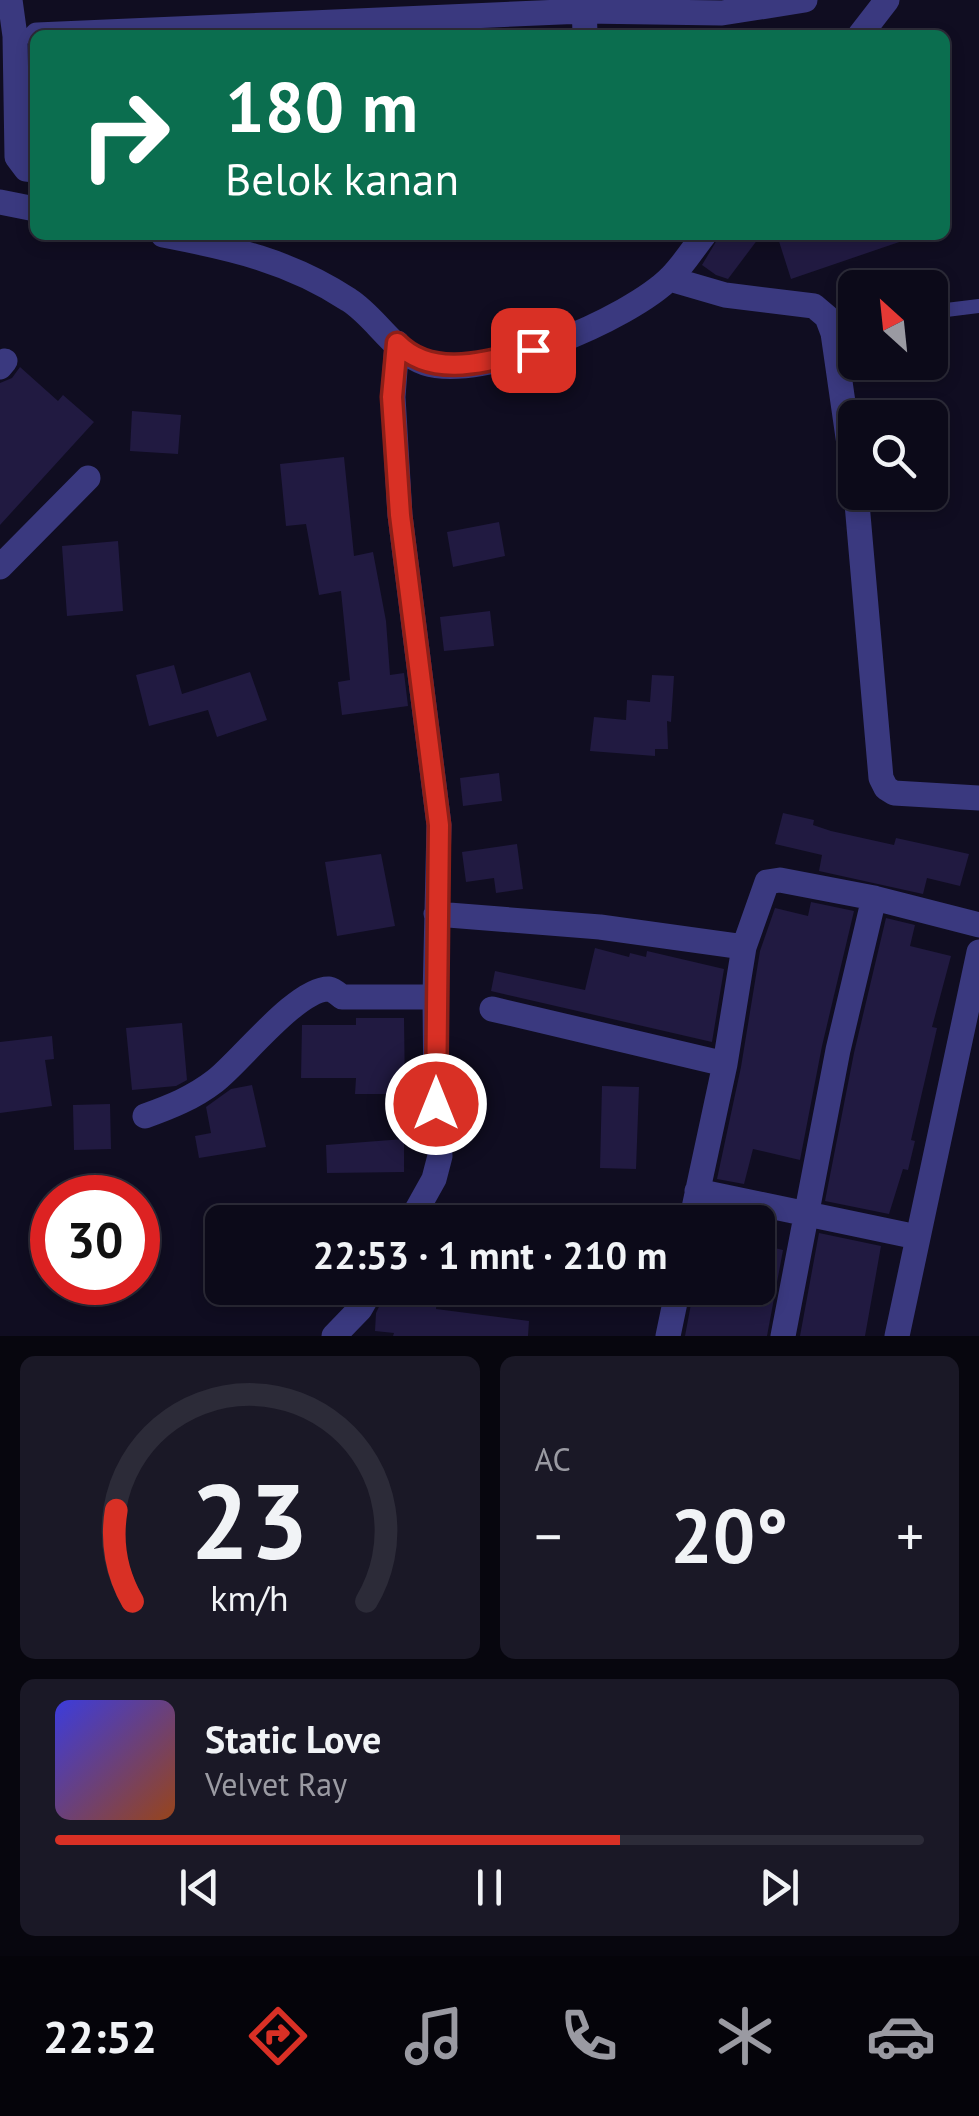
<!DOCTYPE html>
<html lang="id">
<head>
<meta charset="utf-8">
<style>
	:root { --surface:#0c0a19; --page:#1a1826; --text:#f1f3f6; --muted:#9a9aa2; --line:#2c2b38; --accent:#d93025 }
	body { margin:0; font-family:"PT Sans",sans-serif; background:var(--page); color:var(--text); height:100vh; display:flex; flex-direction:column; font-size:38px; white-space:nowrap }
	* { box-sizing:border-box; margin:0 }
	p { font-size:32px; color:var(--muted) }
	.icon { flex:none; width:55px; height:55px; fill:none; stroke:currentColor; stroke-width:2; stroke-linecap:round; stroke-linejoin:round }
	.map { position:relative; height:1336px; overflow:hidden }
	.panel { display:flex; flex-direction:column; gap:20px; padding:20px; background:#07060e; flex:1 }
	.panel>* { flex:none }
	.top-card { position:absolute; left:30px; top:30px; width:920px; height:210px; border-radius:15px; box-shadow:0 5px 15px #0003,0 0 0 2px var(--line); background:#0b6e4f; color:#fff; overflow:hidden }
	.needle { width:65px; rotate:333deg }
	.fabs { position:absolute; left:838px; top:270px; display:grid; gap:20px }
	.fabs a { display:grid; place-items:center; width:110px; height:110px; border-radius:15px; background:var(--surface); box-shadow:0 5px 15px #0003,0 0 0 2px var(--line); font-size:50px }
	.speed { position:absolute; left:30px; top:1175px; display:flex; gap:20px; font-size:50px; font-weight:700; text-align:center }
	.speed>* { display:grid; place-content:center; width:130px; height:130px; border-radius:50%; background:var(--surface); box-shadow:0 5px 15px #0003,0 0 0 2px var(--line); line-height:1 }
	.speed .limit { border:15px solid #d22; background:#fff; color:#111 }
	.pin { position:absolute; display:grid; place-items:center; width:85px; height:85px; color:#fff; margin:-42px; border-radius:20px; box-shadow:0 5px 15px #0006 }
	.me { position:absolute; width:110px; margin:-55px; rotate:0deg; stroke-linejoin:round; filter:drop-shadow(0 0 8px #0008) }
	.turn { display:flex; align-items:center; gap:35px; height:210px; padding:0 30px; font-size:45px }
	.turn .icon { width:130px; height:130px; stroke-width:2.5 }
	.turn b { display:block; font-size:70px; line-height:85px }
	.big { font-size:75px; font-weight:700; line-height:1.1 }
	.panel .tile { flex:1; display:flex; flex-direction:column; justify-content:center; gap:15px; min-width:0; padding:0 35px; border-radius:15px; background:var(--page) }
	.panel .dial { align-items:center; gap:0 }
	.dial svg { height:260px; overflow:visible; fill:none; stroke:var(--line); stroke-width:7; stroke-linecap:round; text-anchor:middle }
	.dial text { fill:var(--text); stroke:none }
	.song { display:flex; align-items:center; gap:30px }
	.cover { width:120px; height:120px; border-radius:15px; background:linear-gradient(135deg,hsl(240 70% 55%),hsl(20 70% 35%)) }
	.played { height:10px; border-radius:5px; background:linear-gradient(90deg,var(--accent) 65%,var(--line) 65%) }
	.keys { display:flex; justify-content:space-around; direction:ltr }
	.heat { display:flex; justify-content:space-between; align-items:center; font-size:55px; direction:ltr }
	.panel .tiles { flex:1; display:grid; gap:20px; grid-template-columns:1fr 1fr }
	.tile:last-child { grid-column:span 2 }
	.trip { position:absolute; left:205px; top:1205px; width:570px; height:100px; border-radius:15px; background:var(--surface); box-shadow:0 5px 15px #0003,0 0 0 2px var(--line); font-weight:700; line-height:100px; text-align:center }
	.dock { display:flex; height:160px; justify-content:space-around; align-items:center; background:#05040a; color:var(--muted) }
	.dock .icon { width:70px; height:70px }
	.dock .selected { color:var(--accent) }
	.dock b { font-size:45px; color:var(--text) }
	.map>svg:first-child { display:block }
</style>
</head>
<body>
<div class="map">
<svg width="979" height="1336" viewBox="0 0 979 1336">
	<rect width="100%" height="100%" fill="#100d21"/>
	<path fill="#211a41" d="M 720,235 L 761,235 L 728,279 L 716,275 L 702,265 Z
		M 777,235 L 907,235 L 908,239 L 791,279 Z
		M 20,367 L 58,401 L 63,395 L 94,422 L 0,525 L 0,383 L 12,378 Z
		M 132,411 L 181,415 L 178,454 L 130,451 Z
		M 344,457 L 354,556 L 373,552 L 386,621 L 390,675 L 404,673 L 408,706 L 342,715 L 338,682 L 350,680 L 341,591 L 319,595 L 306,524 L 286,526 L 280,464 Z
		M 499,522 L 505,556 L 453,567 L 447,532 Z
		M 118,541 L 123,611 L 67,616 L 62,546 Z
		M 490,611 L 494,646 L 444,651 L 440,617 Z
		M 174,665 L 182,694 L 250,672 L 267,720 L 217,737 L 208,710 L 149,726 L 136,675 Z
		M 652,675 L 674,676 L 671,722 L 667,721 L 668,749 L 655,749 L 655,756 L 590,751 L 594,717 L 626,720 L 627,700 L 650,702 Z
		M 499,773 L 502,801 L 463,806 L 460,778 Z
		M 783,813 L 814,820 L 813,825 L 831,831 L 894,845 L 896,838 L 969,854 L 960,886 L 927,878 L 923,894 L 819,871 L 822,855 L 775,844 Z
		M 517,844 L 523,889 L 496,893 L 494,878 L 466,882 L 462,852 Z
		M 381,854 L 395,926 L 337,936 L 325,862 Z
		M 811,902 L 854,911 L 822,1046 L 800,1160 L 753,1149 L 744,1184 L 717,1179 L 741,1067 L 760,951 L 775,908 L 808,916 Z
		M 886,918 L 915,925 L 910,946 L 951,956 L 932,1027 L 937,1028 L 911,1140 L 915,1141 L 908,1170 L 903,1169 L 889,1214 L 825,1201 L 854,1053 Z
		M 595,948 L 629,957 L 630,953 L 646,957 L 647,951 L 724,969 L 712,1042 L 491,991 L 495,971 L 585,990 Z
		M 356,1018 L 404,1018 L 405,1094 L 355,1094 L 356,1078 L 301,1078 L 302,1025 L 356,1025 Z
		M 182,1023 L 187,1080 L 176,1086 L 132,1090 L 126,1028 Z
		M 52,1036 L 54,1059 L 45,1060 L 52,1106 L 0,1113 L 0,1042 Z
		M 252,1085 L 266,1147 L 199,1158 L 195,1136 L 211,1133 L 206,1107 L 231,1089 Z
		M 602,1086 L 639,1087 L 636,1169 L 600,1168 Z
		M 110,1104 L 111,1149 L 74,1150 L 73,1105 Z
		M 404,1139 L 404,1172 L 327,1173 L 326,1145 Z
		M 710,1210 L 736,1216 L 734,1222 L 708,1222 Z
		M 819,1233 L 881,1246 L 865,1336 L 800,1336 Z
		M 758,1244 L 783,1250 L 767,1336 L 685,1336 L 694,1288 L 758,1288 Z
		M 388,1288 L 438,1288 L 436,1309 L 529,1321 L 528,1336 L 393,1336 L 394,1333 L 375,1331 L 376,1313 Z"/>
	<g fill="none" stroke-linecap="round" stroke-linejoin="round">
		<path stroke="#3a397f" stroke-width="14" d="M 930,312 L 979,306
			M 830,324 L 855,321"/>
		<path stroke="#3a397f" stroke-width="25" d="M 10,0 L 15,36 L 17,157 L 26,169 L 35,170
			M 584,0 L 585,35
			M 37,35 L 584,11 L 722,13 L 805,0
			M 860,35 L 887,0
			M 0,202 L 35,209
			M 163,235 C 231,248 290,261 349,300 C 376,317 394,353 425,363 C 482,382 630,319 671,277 C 683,265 693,249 704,235
			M 670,279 L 725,295 L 814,306 L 827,317 L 833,333 L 855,486
			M 397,343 L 393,397 L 400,515 L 439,825 L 435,997 L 436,1104 L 440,1156 L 434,1179 L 410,1222
			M 0,367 L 5,361
			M 856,492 L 881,778 L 886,788 L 894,793 L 979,798
			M 0,567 L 88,478
			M 436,914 L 600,927 L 744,947
			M 492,1009 L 725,1064
			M 145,1116 C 170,1107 193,1098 215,1081 C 240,1062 297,988 329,989 C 334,990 338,994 342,997 L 435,997
			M 697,1191 L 917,1237
			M 691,1222 L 725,1064 L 744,947 L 767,882 L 780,880 L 874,898 L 979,925
			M 334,1336 L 360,1309 L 372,1288
			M 668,1336 L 678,1288
			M 783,1336 L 838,1050 L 874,898
			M 897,1336 L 979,952"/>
	</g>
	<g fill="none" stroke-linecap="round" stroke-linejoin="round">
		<g stroke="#8d1f18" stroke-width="25">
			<path id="route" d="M 436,1104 L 439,825 L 400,515 L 392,397 L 397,343 C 433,380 488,361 533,350"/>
		</g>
		<use href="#route" stroke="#d93025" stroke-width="18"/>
	</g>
</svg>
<div class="fabs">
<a><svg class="needle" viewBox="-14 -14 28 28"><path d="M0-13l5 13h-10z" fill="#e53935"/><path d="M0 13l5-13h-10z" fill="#9a9aa2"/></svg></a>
<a><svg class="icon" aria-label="search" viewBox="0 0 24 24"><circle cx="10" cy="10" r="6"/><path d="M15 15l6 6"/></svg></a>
</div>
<div class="speed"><div class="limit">30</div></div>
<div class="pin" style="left:533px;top:350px;background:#d93025"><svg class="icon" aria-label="arrive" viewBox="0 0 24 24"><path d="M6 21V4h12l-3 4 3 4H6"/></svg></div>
<svg class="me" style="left:436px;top:1104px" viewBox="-20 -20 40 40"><circle r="17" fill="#d93025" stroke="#fff" stroke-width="3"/><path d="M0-11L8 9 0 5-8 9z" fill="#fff"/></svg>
<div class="trip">22:53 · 1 mnt · 210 m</div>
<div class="top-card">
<div class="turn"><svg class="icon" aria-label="right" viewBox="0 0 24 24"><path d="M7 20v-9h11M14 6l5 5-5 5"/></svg><div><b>180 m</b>Belok kanan</div></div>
</div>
</div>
<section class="panel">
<div class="tiles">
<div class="tile dial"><svg viewBox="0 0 100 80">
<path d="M14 69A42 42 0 1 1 86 69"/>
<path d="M14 69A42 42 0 0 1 9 41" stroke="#d93025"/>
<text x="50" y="56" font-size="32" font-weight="700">23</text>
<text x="50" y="72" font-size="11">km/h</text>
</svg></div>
<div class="tile"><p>AC</p>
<div class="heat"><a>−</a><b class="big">20°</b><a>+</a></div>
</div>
<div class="tile">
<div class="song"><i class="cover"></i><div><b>Static Love</b><p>Velvet Ray</p></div></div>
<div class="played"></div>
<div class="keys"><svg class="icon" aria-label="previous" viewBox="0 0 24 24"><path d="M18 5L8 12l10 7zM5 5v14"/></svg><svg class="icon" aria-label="pause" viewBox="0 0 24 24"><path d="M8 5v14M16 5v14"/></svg><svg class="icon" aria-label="next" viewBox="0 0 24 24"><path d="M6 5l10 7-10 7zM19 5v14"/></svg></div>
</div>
</div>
</section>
<nav class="dock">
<b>22:52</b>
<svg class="icon selected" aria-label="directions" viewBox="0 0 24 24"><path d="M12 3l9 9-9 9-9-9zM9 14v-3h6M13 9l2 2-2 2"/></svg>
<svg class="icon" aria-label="music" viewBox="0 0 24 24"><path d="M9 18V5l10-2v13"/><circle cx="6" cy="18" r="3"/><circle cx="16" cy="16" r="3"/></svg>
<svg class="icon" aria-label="phone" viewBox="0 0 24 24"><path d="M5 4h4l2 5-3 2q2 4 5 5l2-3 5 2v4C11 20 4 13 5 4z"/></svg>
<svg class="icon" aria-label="climate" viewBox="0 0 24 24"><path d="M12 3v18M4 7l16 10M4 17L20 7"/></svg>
<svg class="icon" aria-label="car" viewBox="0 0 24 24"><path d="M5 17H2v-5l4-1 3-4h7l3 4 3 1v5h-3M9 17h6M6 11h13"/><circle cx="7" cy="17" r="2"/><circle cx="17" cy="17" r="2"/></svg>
</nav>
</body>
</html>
